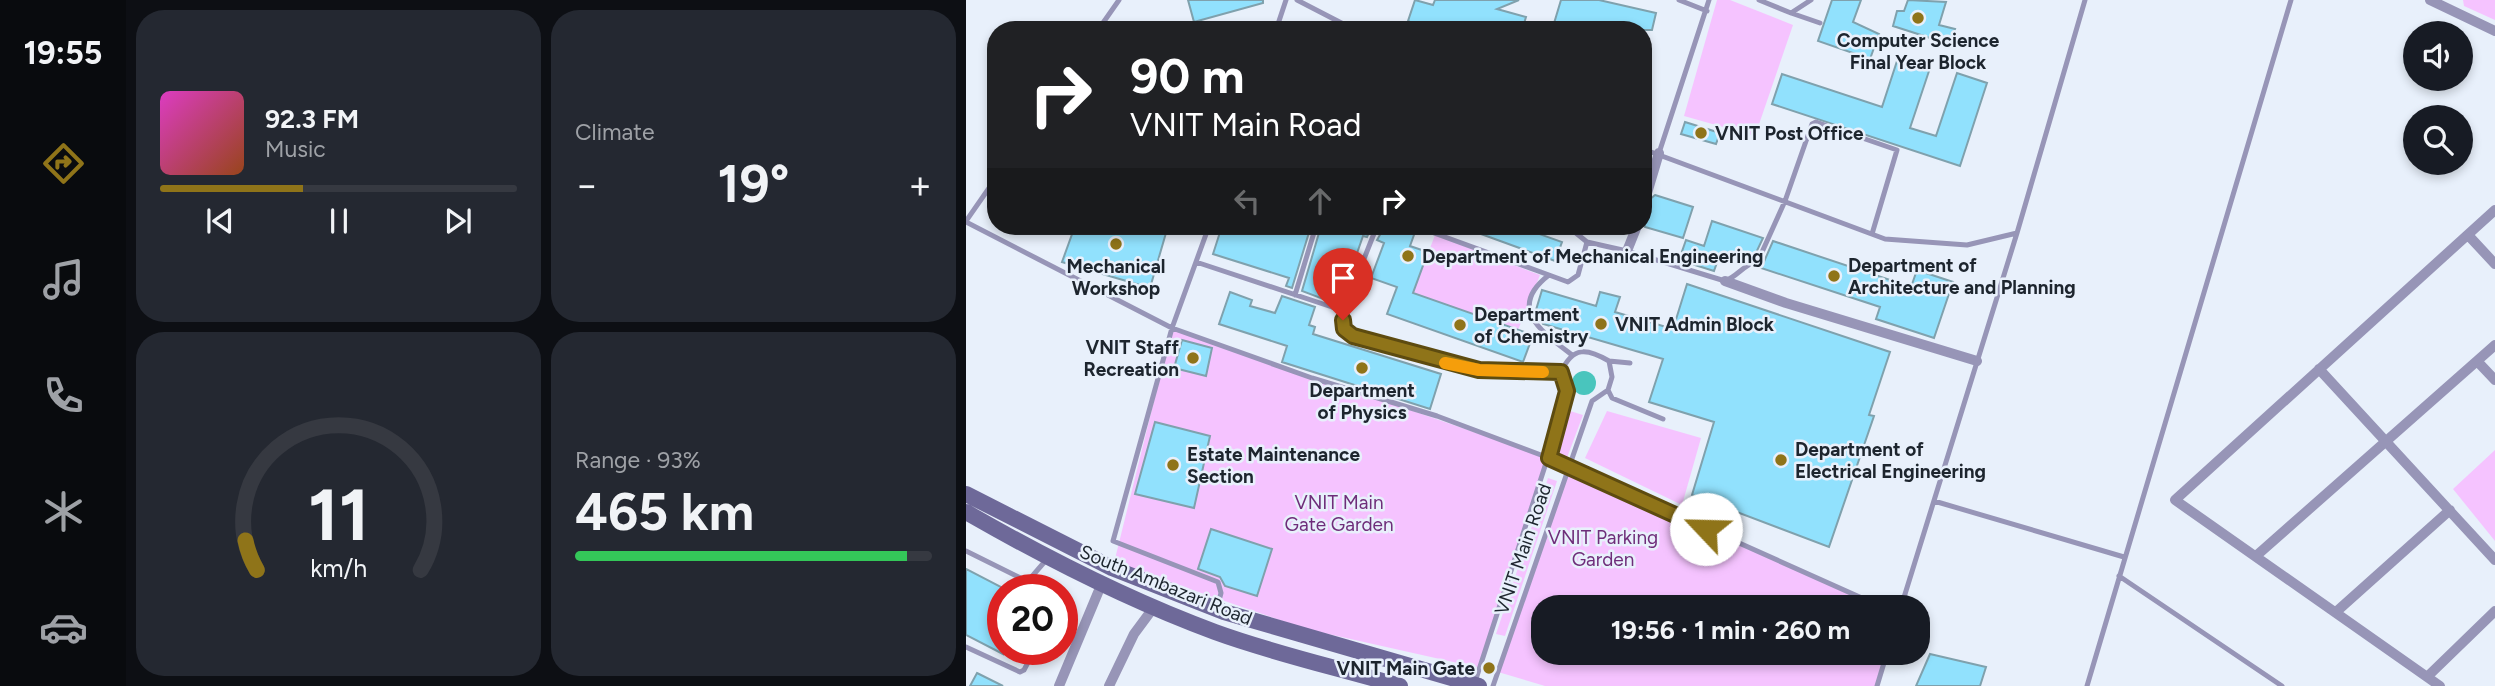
<!DOCTYPE html>
<html lang="en">
<head>
<meta charset="utf-8">
<style>
	:root { --surface:#171b24; --page:#242831; --text:#f1f3f6; --muted:#9ea1a6; --line:#363941; --accent:#8f7419 }
	body { margin:0; font-family:Figtree,sans-serif; background:var(--page); color:var(--text); height:100vh; display:flex; flex-direction:column; font-size:26px; white-space:nowrap }
	* { box-sizing:border-box; margin:0 }
	p { font-size:23px; color:var(--muted) }
	.icon { flex:none; width:38px; height:38px; fill:none; stroke:currentColor; stroke-width:2; stroke-linecap:round; stroke-linejoin:round }
	.map { position:relative; flex:1; overflow:hidden }
	.drawer { display:flex; flex-direction:column; gap:10px; padding:10px; background:#0d0f14; width:840px }
	.drawer>* { flex:none }
	.banner { position:absolute; left:21px; top:21px; width:665px; height:214px; border-radius:28px; box-shadow:0 4px 10px #0003; background:#202124; color:#fff; overflow:hidden }
	.tools { position:absolute; left:1437px; top:21px; display:grid; gap:14px }
	.tools a { display:grid; place-items:center; width:70px; height:70px; border-radius:50%; background:var(--surface); box-shadow:0 4px 10px #0003; font-size:35px }
	.speed { position:absolute; left:21px; top:574px; display:flex; gap:14px; font-size:35px; font-weight:700; text-align:center }
	.speed>* { display:grid; place-content:center; width:91px; height:91px; border-radius:50%; background:var(--surface); box-shadow:0 4px 10px #0003; line-height:1 }
	.speed .limit { border:10px solid #d22; background:#fff; color:#111 }
	.pin { position:absolute; display:grid; place-items:center; width:60px; height:60px; color:#fff; margin:-72px -30px; border-radius:50% 50% 50% 0; rotate:-45deg; box-shadow:0 0 7px #0007 }
	.pin .icon { rotate:45deg }
	.me { position:absolute; width:77px; margin:-38px; rotate:294deg; stroke-linejoin:round; filter:drop-shadow(0 0 5px #0008) }
	.turn { display:flex; align-items:center; gap:24px; height:147px; padding:0 28px; font-size:32px }
	.turn .icon { width:91px; height:91px; stroke-width:2.5 }
	.turn b { display:block; font-size:49px; line-height:60px }
	.lanes { display:flex; align-items:center; height:66px; padding:0 28px; background:#0003; justify-content:center; gap:35px; direction:ltr }
	.lanes .off { opacity:.35 }
	.big { font-size:52px; font-weight:700; line-height:1.1 }
	.drawer .tile { flex:1; display:flex; flex-direction:column; justify-content:center; gap:10px; min-width:0; padding:0 24px; border-radius:28px; background:var(--page) }
	.drawer .dial { align-items:center; gap:0 }
	.dial svg { height:182px; overflow:visible; fill:none; stroke:var(--line); stroke-width:7; stroke-linecap:round; text-anchor:middle }
	.dial text { fill:var(--text); stroke:none }
	.song { display:flex; align-items:center; gap:21px }
	.cover { width:84px; height:84px; border-radius:10px; background:linear-gradient(135deg,hsl(310 70% 55%),hsl(20 70% 35%)) }
	.played { height:7px; border-radius:4px; background:linear-gradient(90deg,var(--accent) 40%,var(--line) 40%) }
	.keys { display:flex; justify-content:space-around; direction:ltr }
	.heat { display:flex; justify-content:space-between; align-items:center; font-size:38px; direction:ltr }
	.charge { height:10px; border-radius:5px; background:linear-gradient(90deg,#34c759 93%,var(--line) 0) }
	.drawer .tiles { flex:1; display:grid; gap:10px; grid-template-columns:repeat(2,1fr) }
	.trip { position:absolute; left:565px; top:595px; width:399px; height:70px; border-radius:28px; background:var(--surface); box-shadow:0 4px 10px #0003; font-weight:700; line-height:70px; text-align:center }
	main { display:flex; flex:1; min-height:0 }
	.tab-bar { display:flex; flex-direction:column; width:126px; justify-content:space-around; align-items:center; background:#090b0e; color:var(--muted) }
	.tab-bar .icon { width:49px; height:49px }
	.tab-bar .active { color:var(--accent) }
	.tab-bar b { font-size:32px; color:var(--text) }
	.map>svg:first-child { display:block }
</style>
</head>
<body>
<main>
<nav class="tab-bar">
<b>19:55</b>
<svg class="icon active" aria-label="directions" viewBox="0 0 24 24"><path d="M12 3l9 9-9 9-9-9zM9 14v-3h6M13 9l2 2-2 2"/></svg>
<svg class="icon" aria-label="music" viewBox="0 0 24 24"><path d="M9 18V5l10-2v13"/><circle cx="6" cy="18" r="3"/><circle cx="16" cy="16" r="3"/></svg>
<svg class="icon" aria-label="phone" viewBox="0 0 24 24"><path d="M5 4h4l2 5-3 2q2 4 5 5l2-3 5 2v4C11 20 4 13 5 4z"/></svg>
<svg class="icon" aria-label="climate" viewBox="0 0 24 24"><path d="M12 3v18M4 7l16 10M4 17L20 7"/></svg>
<svg class="icon" aria-label="car" viewBox="0 0 24 24"><path d="M5 17H2v-5l4-1 3-4h7l3 4 3 1v5h-3M9 17h6M6 11h13"/><circle cx="7" cy="17" r="2"/><circle cx="17" cy="17" r="2"/></svg>
</nav>
<section class="drawer">
<div class="tiles">
<div class="tile">
<div class="song"><i class="cover"></i><div><b>92.3 FM</b><p>Music</p></div></div>
<div class="played"></div>
<div class="keys"><svg class="icon" aria-label="previous" viewBox="0 0 24 24"><path d="M18 5L8 12l10 7zM5 5v14"/></svg><svg class="icon" aria-label="pause" viewBox="0 0 24 24"><path d="M8 5v14M16 5v14"/></svg><svg class="icon" aria-label="next" viewBox="0 0 24 24"><path d="M6 5l10 7-10 7zM19 5v14"/></svg></div>
</div>
<div class="tile"><p>Climate</p>
<div class="heat"><a>−</a><b class="big">19°</b><a>+</a></div>
</div>
<div class="tile dial"><svg viewBox="0 0 100 80">
<path d="M14 69A42 42 0 1 1 86 69"/>
<path d="M14 69A42 42 0 0 1 9 56" stroke="#8f7419"/>
<text x="50" y="56" font-size="32" font-weight="700">11</text>
<text x="50" y="72" font-size="11">km/h</text>
</svg></div>
<div class="tile"><p>Range · 93%</p><b class="big">465 km</b><div class="charge"></div></div>
</div>
</section>
<div class="map">
<svg width="1529" height="686" viewBox="0 0 1529 686">
	<rect width="100%" height="100%" fill="#e8f0fb"/>
	<path fill="#f5c3ff" d="M 751,0 L 764,0 L 827,25 L 789,136 L 718,116 Z
		M 1497,0 L 1529,0 L 1529,20 L 1498,6 Z
		M 469,235 L 574,275 L 552,330 L 447,293 Z
		M 206,328 L 583,458 L 514,668 L 340,629 L 148,563 Z
		M 604,411 L 617,415 L 599,463 L 589,457 Z
		M 641,411 L 735,438 L 716,505 L 619,458 Z
		M 1529,450 L 1529,541 L 1487,489 Z
		M 602,467 L 916,607 L 578,607 L 578,653 L 921,653 L 911,686 L 579,686 L 532,672 Z
		M 582,478 L 591,481 L 539,636 L 530,634 Z"/>
	<path fill="#49c5bd" d="M606 383a12 12 0 1 1 24 0a12 12 0 1 1-24 0Z"/>
	<path fill="#91e1fd" stroke="#7fa1ad" stroke-width="2" d="M 222,0 L 297,0 L 297,3 L 228,22 Z
		M 449,0 L 467,5 L 469,0 L 553,0 L 531,9 L 560,17 L 556,30 L 460,30 L 442,21 Z
		M 595,0 L 633,0 L 690,13 L 686,30 L 586,30 Z
		M 866,0 L 895,0 L 887,22 L 913,34 L 904,59 L 852,41 Z
		M 942,0 L 980,2 L 973,25 L 989,29 L 983,44 L 927,26 L 931,11 L 938,11 Z
		M 932,58 L 964,68 L 944,128 L 970,136 L 991,73 L 1021,83 L 994,166 L 806,104 L 816,74 L 916,107 Z
		M 719,122 L 754,133 L 750,144 L 715,134 Z
		M 689,195 L 727,207 L 717,238 L 679,227 L 677,200 L 683,200 Z
		M 746,221 L 797,238 L 788,257 L 778,262 L 754,254 L 748,271 L 713,260 L 720,240 L 738,246 Z
		M 109,226 L 202,226 L 184,288 L 96,262 Z
		M 256,226 L 345,226 L 326,288 L 320,286 L 323,278 L 247,254 Z
		M 355,226 L 405,228 L 401,237 L 397,236 L 373,305 L 336,291 Z
		M 419,226 L 432,226 L 449,232 L 444,246 L 462,252 L 447,293 L 567,335 L 557,362 L 421,314 L 431,287 L 405,278 L 418,243 L 411,240 Z
		M 493,226 L 551,226 L 596,242 L 589,261 Z
		M 807,241 L 945,287 L 951,270 L 987,282 L 968,338 L 910,319 L 914,307 L 792,267 L 797,264 Z
		M 721,284 L 924,352 L 903,415 L 908,416 L 863,547 L 726,495 L 748,422 L 683,402 L 697,359 L 577,324 L 570,310 L 576,290 L 630,306 L 634,292 L 654,297 L 649,312 L 707,329 Z
		M 264,292 L 286,300 L 284,306 L 309,313 L 316,296 L 349,307 L 343,325 L 349,327 L 347,334 L 475,374 L 464,409 L 316,362 L 321,346 L 253,324 Z
		M 216,340 L 246,348 L 240,376 L 208,368 Z
		M 189,422 L 244,436 L 228,508 L 169,494 Z
		M 245,529 L 306,549 L 291,596 L 259,586 L 254,577 L 232,569 Z
		M 0,569 L 37,588 L 37,654 L 0,635 Z
		M 964,654 L 1020,667 L 1014,686 L 950,686 Z
		M 11,673 L 37,686 L 4,686 Z"/>
	<g fill="none" stroke-linecap="round" stroke-linejoin="round">
		<path stroke="#9795b7" stroke-width="5" d="M 331,0 L 389,30
			M 713,0 L 741,11
			M 793,0 L 825,13 L 845,0
			M 825,13 L 854,23
			M 132,30 L 153,0
			M 310,30 L 320,0
			M 677,149 L 919,239 L 1001,245 L 1051,233
			M 693,153 L 743,0
			M 0,221 L 30,178
			M 0,222 L 206,328 L 346,378 L 471,416 L 583,458 L 916,607
			M 243,226 L 206,328 L 147,541 L 252,582 L 255,593 L 251,608
			M 449,226 L 583,275
			M 586,226 L 600,231 L 608,226
			M 605,229 L 621,242 L 612,275 L 602,282 L 583,275 C 540,308 576,332 606,355
			M 621,242 L 661,251 L 759,281 C 772,276 778,264 792,261 L 819,201 L 846,124 L 850,122 L 931,150 L 906,234
			M 230,262 L 366,307 L 377,312 L 378,329 L 387,336 L 513,370 L 595,372
			M 329,295 L 350,226
			M 377,312 L 411,226
			M 643,361 L 664,363
			M 642,390 L 646,398 L 697,419
			M 968,501 L 1158,557
			M 0,551 L 79,590
			M 1153,576 L 1316,686
			M 62,581 L 81,559
			M 935,607 L 1051,233 L 1119,0
			M 0,647 L 54,672 L 58,670 L 69,649
			M 509,682 L 592,426 L 601,391 L 595,372 C 607,346 621,348 643,361 L 646,377 L 642,390 L 626,401 L 527,686
			M 911,686 L 921,653
			M 1121,686 L 1325,0"/>
		<path stroke="#9795b7" stroke-width="10" d="M 1464,0 L 1529,31
			M 681,193 L 693,153
			M 1502,235 L 1529,264
			M 661,251 L 671,226
			M 759,281 L 820,303 L 1011,361
			M 1511,361 L 1529,380
			M 1353,369 L 1529,560
			M 1290,556 L 1529,345
			M 1370,612 L 1484,510
			M 1461,677 L 1529,611
			M 93,686 L 136,583
			M 143,686 L 168,634 L 188,607
			M 1474,686 L 1209,500 L 1529,210"/>
		<path stroke="#6e6999" stroke-width="16" d="M 0,494 L 146,568 L 258,612 L 513,686
			M 0,512 C 80,558 162,600 249,632 C 309,654 373,668 434,686"/>
	</g>
	<g fill="none" stroke-linecap="round" stroke-linejoin="round">
		<g stroke="#5d4b10" stroke-width="18">
			<path id="route" d="M 377,320 L 378,329 L 387,336 L 513,370 L 595,372 L 601,391 L 583,458 L 740,529"/>
		</g>
		<use href="#route" stroke="#8f7419" stroke-width="12"/>
		<path stroke="#f59e0b" stroke-width="12" d="M 479,363 L 513,370 L 577,372"/>
	</g>
	<g fill="#8f7419" stroke="#e8f0fb" stroke-width="2.5">
		<circle cx="952" cy="18" r="7"/>
		<circle cx="735" cy="133" r="7"/>
		<circle cx="150" cy="244" r="7"/>
		<circle cx="442" cy="256" r="7"/>
		<circle cx="868" cy="276" r="7"/>
		<circle cx="635" cy="324" r="7"/>
		<circle cx="494" cy="325" r="7"/>
		<circle cx="227" cy="358" r="7"/>
		<circle cx="396" cy="368" r="7"/>
		<circle cx="815" cy="460" r="7"/>
		<circle cx="207" cy="465" r="7"/>
		<circle cx="523" cy="668" r="7"/>
	</g>
	<g text-anchor="middle" dominant-baseline="central" stroke-width="5" stroke-linejoin="round" paint-order="stroke">
		<g font-size="19" font-weight="bold" fill="#1d252e" stroke="#e8f0fb" text-anchor="start">
			<text x="952" y="40" text-anchor="middle">Computer Science<tspan x="952" dy="22">Final Year Block</tspan></text>
			<text x="749" y="133">VNIT Post Office</text>
			<text x="456" y="256">Department of Mechanical Engineering</text>
			<text x="882" y="265">Department of<tspan x="882" dy="22">Architecture and Planning</tspan></text>
			<text x="150" y="266" text-anchor="middle">Mechanical<tspan x="150" dy="22">Workshop</tspan></text>
			<text x="508" y="314">Department<tspan x="508" dy="22">of Chemistry</tspan></text>
			<text x="649" y="324">VNIT Admin Block</text>
			<text x="213" y="347" text-anchor="end">VNIT Staff<tspan x="213" dy="22">Recreation</tspan></text>
			<text x="396" y="390" text-anchor="middle">Department<tspan x="396" dy="22">of Physics</tspan></text>
			<text x="829" y="449">Department of<tspan x="829" dy="22">Electrical Engineering</tspan></text>
			<text x="221" y="454">Estate Maintenance<tspan x="221" dy="22">Section</tspan></text>
			<text x="509" y="668" text-anchor="end">VNIT Main Gate</text>
		</g>
		<g font-size="19" fill="#6e2d7a" stroke="#e8f0fb">
			<text x="373" y="502">VNIT Main<tspan x="373" dy="22">Gate Garden</tspan></text>
			<text x="637" y="537">VNIT Parking<tspan x="637" dy="22">Garden</tspan></text>
		</g>
		<g font-size="19" fill="#1d252e" stroke="#e8f0fb">
			<text transform="translate(557 549) rotate(-71)">VNIT Main Road</text>
			<text transform="translate(200 585) rotate(22)">South Ambazari Road</text>
		</g>
	</g>
</svg>
<div class="tools">
<a><svg class="icon" aria-label="sound" viewBox="0 0 24 24"><path d="M4 9h4l5-4v14l-5-4H4zM17 9q2 3 0 6"/></svg></a>
<a><svg class="icon" aria-label="search" viewBox="0 0 24 24"><circle cx="10" cy="10" r="6"/><path d="M15 15l6 6"/></svg></a>
</div>
<div class="speed"><div class="limit">20</div></div>
<div class="pin" style="left:377px;top:320px;background:#d93025"><svg class="icon" aria-label="arrive" viewBox="0 0 24 24"><path d="M6 21V4h12l-3 4 3 4H6"/></svg></div>
<svg class="me" style="left:740px;top:529px" viewBox="-20 -20 40 40"><circle r="19" fill="#fff"/><path d="M0-13L10 11 0 6-10 11z" fill="#8f7419"/></svg>
<div class="trip">19:56 · 1 min · 260 m</div>
<div class="banner">
<div class="turn"><svg class="icon" aria-label="right" viewBox="0 0 24 24"><path d="M7 20v-9h11M14 6l5 5-5 5"/></svg><div><b>90 m</b>VNIT Main Road</div></div>
<div class="lanes"><svg class="icon off" aria-label="left" viewBox="0 0 24 24"><path d="M17 20v-9H6M10 6l-5 5 5 5"/></svg><svg class="icon off" aria-label="ahead" viewBox="0 0 24 24"><path d="M12 20V5M6 11l6-6 6 6"/></svg><svg class="icon" aria-label="right" viewBox="0 0 24 24"><path d="M7 20v-9h11M14 6l5 5-5 5"/></svg></div>
</div>
</div>
</main>
</body>
</html>
